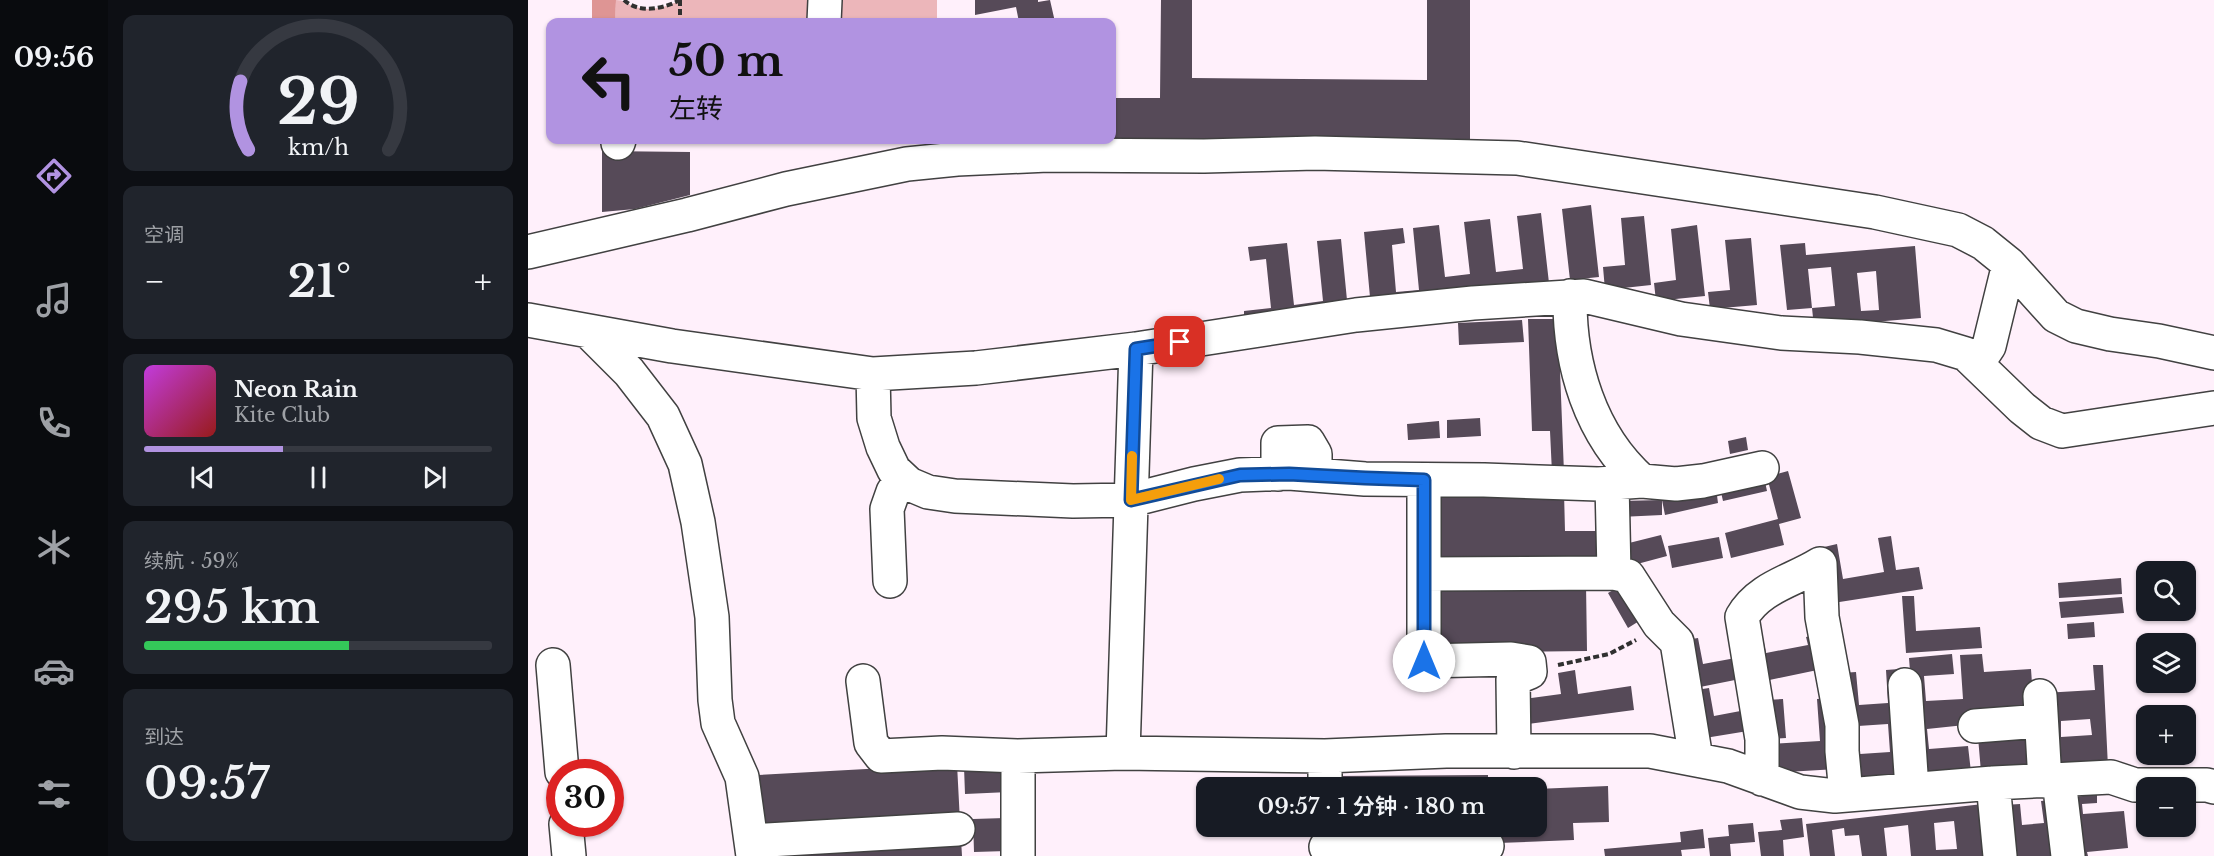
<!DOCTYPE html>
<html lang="zh">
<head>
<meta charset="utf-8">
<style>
	:root { --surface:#171b24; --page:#20242c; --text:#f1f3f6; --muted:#9ea1a6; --line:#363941; --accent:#b193e1 }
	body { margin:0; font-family:"Libre Baskerville","Noto Sans SC",serif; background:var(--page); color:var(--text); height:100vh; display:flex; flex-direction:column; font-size:22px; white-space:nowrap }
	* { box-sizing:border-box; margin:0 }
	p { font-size:20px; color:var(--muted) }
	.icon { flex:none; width:33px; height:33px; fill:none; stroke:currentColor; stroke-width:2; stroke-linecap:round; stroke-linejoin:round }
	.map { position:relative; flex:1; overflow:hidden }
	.panel { display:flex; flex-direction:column; gap:15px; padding:15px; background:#0d0f14; width:420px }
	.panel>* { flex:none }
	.banner { position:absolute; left:18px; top:18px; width:570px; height:126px; border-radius:12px; box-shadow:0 2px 4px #0004; background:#b193e1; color:#111; overflow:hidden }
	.buttons { position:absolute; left:1608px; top:561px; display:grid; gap:12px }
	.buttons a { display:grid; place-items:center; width:60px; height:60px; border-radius:12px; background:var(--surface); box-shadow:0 2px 4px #0004; font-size:30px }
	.speed { position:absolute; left:18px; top:759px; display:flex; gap:12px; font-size:30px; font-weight:700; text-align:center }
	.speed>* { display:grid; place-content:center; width:78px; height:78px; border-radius:50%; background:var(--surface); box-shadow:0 2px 4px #0004; line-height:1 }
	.speed .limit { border:9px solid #d22; background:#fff; color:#111 }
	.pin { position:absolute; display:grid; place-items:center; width:51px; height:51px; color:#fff; margin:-26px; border-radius:12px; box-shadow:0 3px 9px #0006 }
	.me { position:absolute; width:66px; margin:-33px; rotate:0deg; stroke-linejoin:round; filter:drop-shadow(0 0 4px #0008) }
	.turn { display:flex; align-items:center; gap:21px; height:126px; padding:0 24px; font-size:27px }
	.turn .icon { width:78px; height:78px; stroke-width:2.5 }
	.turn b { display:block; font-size:42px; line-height:51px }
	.big { font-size:45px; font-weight:600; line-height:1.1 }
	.panel .card { flex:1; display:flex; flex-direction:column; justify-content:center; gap:9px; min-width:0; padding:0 21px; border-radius:12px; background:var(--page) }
	.panel .dial { align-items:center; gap:0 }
	.dial svg { height:156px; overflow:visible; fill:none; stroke:var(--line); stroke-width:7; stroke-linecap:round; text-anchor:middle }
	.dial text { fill:var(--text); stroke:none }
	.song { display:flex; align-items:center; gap:18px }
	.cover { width:72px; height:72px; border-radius:9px; background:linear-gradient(135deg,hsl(290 70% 55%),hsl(0 70% 35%)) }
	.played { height:6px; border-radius:3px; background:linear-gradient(90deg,var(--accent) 40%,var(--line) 40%) }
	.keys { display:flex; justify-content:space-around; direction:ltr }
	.heat { display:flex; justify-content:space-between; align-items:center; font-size:33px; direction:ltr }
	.charge { height:9px; border-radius:4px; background:linear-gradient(90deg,#34c759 59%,var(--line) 0) }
	.trip { position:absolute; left:668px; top:777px; width:351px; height:60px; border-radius:12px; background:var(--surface); box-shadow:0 2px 4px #0004; font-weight:600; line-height:60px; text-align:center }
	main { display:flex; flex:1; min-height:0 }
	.tab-bar { display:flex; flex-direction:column; width:108px; justify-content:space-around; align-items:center; background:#090b0e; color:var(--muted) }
	.tab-bar .icon { width:42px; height:42px }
	.tab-bar .current { color:var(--accent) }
	.tab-bar b { font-size:27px; color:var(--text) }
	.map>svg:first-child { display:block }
</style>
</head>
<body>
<main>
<nav class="tab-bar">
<b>09:56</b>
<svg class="icon current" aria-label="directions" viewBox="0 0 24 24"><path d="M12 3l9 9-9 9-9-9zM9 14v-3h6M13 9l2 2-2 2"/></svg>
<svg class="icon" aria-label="music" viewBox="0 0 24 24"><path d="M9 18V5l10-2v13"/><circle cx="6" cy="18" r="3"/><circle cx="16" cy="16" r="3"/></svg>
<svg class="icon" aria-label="phone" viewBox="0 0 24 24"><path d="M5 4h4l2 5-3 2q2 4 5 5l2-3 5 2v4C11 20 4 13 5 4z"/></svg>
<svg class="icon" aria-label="climate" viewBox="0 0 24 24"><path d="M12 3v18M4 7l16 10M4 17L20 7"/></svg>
<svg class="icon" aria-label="car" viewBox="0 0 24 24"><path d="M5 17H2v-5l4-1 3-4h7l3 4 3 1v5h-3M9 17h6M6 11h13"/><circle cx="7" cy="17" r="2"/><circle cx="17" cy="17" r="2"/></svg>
<svg class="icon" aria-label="filters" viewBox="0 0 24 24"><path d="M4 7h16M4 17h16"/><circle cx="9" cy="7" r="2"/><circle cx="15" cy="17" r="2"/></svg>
</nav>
<section class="panel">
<div class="card dial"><svg viewBox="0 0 100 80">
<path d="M14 69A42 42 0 1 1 86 69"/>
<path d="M14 69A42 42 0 0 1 10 34" stroke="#b193e1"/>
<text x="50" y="56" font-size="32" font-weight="700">29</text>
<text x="50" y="72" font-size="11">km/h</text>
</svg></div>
<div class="card"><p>空调</p>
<div class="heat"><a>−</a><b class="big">21°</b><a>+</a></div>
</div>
<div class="card">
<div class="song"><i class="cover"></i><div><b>Neon Rain</b><p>Kite Club</p></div></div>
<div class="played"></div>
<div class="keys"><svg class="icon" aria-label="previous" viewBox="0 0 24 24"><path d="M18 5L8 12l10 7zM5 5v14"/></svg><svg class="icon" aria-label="pause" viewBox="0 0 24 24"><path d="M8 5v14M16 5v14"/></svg><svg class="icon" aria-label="next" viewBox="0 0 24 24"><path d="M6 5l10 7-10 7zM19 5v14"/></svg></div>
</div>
<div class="card"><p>续航 · 59%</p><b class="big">295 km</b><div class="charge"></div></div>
<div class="card"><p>到达</p><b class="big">09:57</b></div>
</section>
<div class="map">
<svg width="1686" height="856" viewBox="0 0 1686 856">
	<rect width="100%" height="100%" fill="#fff0fb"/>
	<path fill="#ecb6ba" d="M 88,0 C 96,0 98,3 105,6 C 121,12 137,8 152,0 L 409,0 L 409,21 L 87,19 Z"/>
	<path fill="#de9594" d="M 64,0 L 88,0 L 87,22 L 64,22 Z"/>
	<path fill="#564a58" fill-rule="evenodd" d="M 447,0 L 510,0 L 510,2 L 522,0 L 527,22 L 491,22 L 488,7 L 447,15 Z
		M 633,0 L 664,0 L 664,78 L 899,80 L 899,0 L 942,0 L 942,141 L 584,139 L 584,98 L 632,98 Z
		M 74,151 L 162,152 L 162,195 L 107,209 L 74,212 Z
		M 1063,205 L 1071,277 L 1042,280 L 1034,209 Z
		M 1013,213 L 1021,283 L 716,316 L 716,311 L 743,308 L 738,259 L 722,261 L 720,247 L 759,243 L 766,305 L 795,301 L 789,241 L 813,239 L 819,300 L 842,297 L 836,232 L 875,228 L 877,243 L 864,245 L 868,292 L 891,290 L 885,228 L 911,225 L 917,277 L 942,274 L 936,222 L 962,219 L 968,272 L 995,269 L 989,216 Z
		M 1116,216 L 1123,285 L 1077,290 L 1075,267 L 1097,265 L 1093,218 Z
		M 1169,225 L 1177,296 L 1128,301 L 1126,283 L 1148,280 L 1143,229 Z
		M 1223,238 L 1229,305 L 1182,309 L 1180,292 L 1202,290 L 1197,240 Z
		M 1277,243 L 1278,255 L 1387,246 L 1393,318 L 1286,327 L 1284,308 L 1259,310 L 1252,245 ZM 1303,267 L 1307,306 L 1284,308 L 1280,269 ZM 1348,271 L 1351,310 L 1333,311 L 1329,273 Z
		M 1000,319 L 1030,319 L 1036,473 L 1024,473 L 1022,431 L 1004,431 Z
		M 994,320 L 996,342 L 931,345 L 930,323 Z
		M 952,418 L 953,436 L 919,438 L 919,420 Z
		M 911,421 L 912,438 L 880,440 L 879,424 Z
		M 1218,437 L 1220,450 L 1202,454 L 1200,441 Z
		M 1260,471 L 1273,518 L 1251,524 L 1256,545 L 1203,558 L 1197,533 L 1250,519 L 1239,477 Z
		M 1236,477 L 1239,491 L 1195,501 L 1192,488 Z
		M 1188,488 L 1190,503 L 1137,515 L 1134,500 Z
		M 1036,492 L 1037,531 L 1078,531 L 1078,563 L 910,565 L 909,493 Z
		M 1134,500 L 1134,515 L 1092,517 L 1092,501 Z
		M 1133,535 L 1139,556 L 1098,567 L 1093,545 Z
		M 1363,536 L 1368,570 L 1391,567 L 1395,589 L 1305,603 L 1296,547 L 1309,544 L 1315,579 L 1356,572 L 1350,538 Z
		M 1191,537 L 1195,558 L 1144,568 L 1140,546 Z
		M 1593,578 L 1594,594 L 1531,598 L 1530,583 Z
		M 1058,584 L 1059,651 L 912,653 L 911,586 Z
		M 1096,584 L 1116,618 L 1100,628 L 1080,593 Z
		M 1374,596 L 1386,596 L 1388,631 L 1452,627 L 1454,648 L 1378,653 Z
		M 1594,597 L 1596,613 L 1533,618 L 1531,602 Z
		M 1566,622 L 1567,637 L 1540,639 L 1539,624 Z
		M 1232,623 L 1238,653 L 1280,645 L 1278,637 L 1292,634 L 1299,668 L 1232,682 L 1220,626 Z
		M 1170,638 L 1175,664 L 1213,657 L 1217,678 L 1167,688 L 1158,640 Z
		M 1424,654 L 1426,674 L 1396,676 L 1398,701 L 1435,699 L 1432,655 L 1454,654 L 1456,672 L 1503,669 L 1506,712 L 1437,725 L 1399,729 L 1401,749 L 1440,746 L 1443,772 L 1390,776 L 1381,658 Z
		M 1565,665 L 1575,665 L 1580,767 L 1519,772 L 1515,693 L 1567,690 ZM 1562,719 L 1564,735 L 1533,737 L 1533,721 Z
		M 1371,669 L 1379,773 L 1321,778 L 1313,673 L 1328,672 L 1331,705 L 1360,703 L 1358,670 ZM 1360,724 L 1362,752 L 1332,754 L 1330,726 Z
		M 1047,670 L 1050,694 L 1103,686 L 1106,710 L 1000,724 L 996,699 L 1033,694 L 1030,673 Z
		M 1181,688 L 1186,716 L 1223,709 L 1226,730 L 1177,738 L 1168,690 Z
		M 1305,698 L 1309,769 L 1243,773 L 1241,744 L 1292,741 L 1289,699 Z
		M 1255,699 L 1258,738 L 1240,739 L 1237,700 Z
		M 1506,733 L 1508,768 L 1453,772 L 1450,737 Z
		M 429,764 L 432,822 L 233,833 L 230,775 Z
		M 480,765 L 481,792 L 437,794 L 436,767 Z
		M 960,775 L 960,788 L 810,788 L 810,776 Z
		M 1080,786 L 1081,822 L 1045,823 L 1046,840 L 970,843 L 970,826 L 1008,826 L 1008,789 Z
		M 1569,795 L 1569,803 L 1554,804 L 1555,814 L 1596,811 L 1600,848 L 1559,852 L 1560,856 L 1546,856 L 1541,797 Z
		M 1526,800 L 1532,856 L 1481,856 L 1476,805 L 1492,804 L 1494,825 L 1516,823 L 1513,801 Z
		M 1455,804 L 1460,856 L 1383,856 L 1380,825 L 1356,828 L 1359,856 L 1334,856 L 1331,835 L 1317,836 L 1316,828 L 1304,830 L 1307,856 L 1282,856 L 1278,824 ZM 1426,821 L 1429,849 L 1408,850 L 1406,823 Z
		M 477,818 L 479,851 L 446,852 L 445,819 Z
		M 1274,818 L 1276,837 L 1255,840 L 1256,856 L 1233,856 L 1230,832 L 1254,830 L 1252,820 Z
		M 1225,823 L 1227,842 L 1202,844 L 1203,856 L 1182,856 L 1180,838 L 1201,836 L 1200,825 Z
		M 1175,829 L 1177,848 L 1153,850 L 1154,856 L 1077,856 L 1076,849 L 1153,842 L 1152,832 Z
		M 433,839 L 434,856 L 234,856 Z"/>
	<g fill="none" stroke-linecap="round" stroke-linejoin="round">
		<g stroke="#414141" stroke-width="36">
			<path id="minor" d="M 296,22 L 297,0
				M 90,143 L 91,140
				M 0,252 L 159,215 L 258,189 L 379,164 L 429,159 L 520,155 L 676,156 L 787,153 L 989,158 L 1347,212 L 1430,230 L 1455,243 L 1481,264 L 1528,316 L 1548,326 L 1582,334 L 1631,341 L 1686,353
				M 1042,296 C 1041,364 1062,435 1114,481
				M 0,320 L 144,346 L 345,374 L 448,368 L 608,349 L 828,315 L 945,303 L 1056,296 L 1153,319 L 1253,333 L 1332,337 L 1408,345 L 1438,354 L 1494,408 L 1513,423 L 1534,431 L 1686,408
				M 61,332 L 101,372 L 135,416 L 157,464 L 170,522 L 184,617 L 187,700 L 190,723 L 214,777 L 225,856
				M 1449,364 L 1461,346 L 1481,264
				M 345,374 L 346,418 L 355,447 L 366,470 L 381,484 L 400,492 L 427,496 L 545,501 L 603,500 L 666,484 L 712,475 L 761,473 L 837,479 L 956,480 L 1070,484 L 1114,481 L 1148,484 L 1175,481 L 1234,468
				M 750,474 L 750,443 L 780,442 L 787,454 L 787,475
				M 896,480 L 896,661 L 983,659 L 1001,662 L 1002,672 L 985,679 L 986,752
				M 1084,483 L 1086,573
				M 1292,564 L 1294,617 L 1314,725 L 1314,751 L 1318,794
				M 896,574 L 1086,573 L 1100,576 L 1131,624 L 1149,642 L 1168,759
				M 362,581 L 359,509 L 365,492 L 374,478
				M 25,665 L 34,772
				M 335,681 L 343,743 L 353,756 L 414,753 L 490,756 L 595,753 L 797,756 L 918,751 L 1122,751 L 1200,766 L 1272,792 L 1307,796 L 1465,783 L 1583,777 L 1607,785 L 1679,785 L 1686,787
				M 1377,685 L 1384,789
				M 1512,696 L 1517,781
				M 1447,726 L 1513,721
				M 595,753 L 608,349
				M 490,756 L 490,856
				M 797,756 L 797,788
				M 1234,779 L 1234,739 L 1214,617 C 1231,587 1265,581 1292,564
				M 1531,780 L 1540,856
				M 1465,783 L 1472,856
				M 38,824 L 41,856
				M 223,841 L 430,829
				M 798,847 L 959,846"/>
		</g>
		<path stroke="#303030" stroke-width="4" stroke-dasharray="6 3" stroke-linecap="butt" d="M 96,0 C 111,14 135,9 152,0
			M 152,0 L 152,22
			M 1030,665 L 1081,654 L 1108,640"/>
		<use href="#minor" stroke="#fff" stroke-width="33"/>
	</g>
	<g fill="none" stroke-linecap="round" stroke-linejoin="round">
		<g stroke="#114b97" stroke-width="15">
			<path id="route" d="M 652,342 L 608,349 L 603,500 L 712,475 L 761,474 L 837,478 L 896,480 L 896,661"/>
		</g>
		<use href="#route" stroke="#1a73e8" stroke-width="10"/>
		<path stroke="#f59e0b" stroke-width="10" d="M 604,456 L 603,500 L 691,479"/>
	</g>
</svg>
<div class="buttons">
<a><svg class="icon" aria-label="search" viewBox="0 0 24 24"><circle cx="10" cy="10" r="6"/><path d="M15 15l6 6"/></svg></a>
<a><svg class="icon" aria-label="layers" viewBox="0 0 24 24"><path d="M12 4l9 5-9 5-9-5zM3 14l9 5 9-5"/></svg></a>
<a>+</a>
<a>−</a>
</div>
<div class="speed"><div class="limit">30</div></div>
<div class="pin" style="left:652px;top:342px;background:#d93025"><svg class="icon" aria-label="arrive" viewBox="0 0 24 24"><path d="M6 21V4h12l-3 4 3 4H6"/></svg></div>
<svg class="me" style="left:896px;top:661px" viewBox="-20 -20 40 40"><circle r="19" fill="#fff"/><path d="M0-13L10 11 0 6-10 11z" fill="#1a73e8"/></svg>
<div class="trip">09:57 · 1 分钟 · 180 m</div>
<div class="banner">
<div class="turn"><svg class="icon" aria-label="left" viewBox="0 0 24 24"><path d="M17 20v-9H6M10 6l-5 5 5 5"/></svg><div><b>50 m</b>左转</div></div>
</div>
</div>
</main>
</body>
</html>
